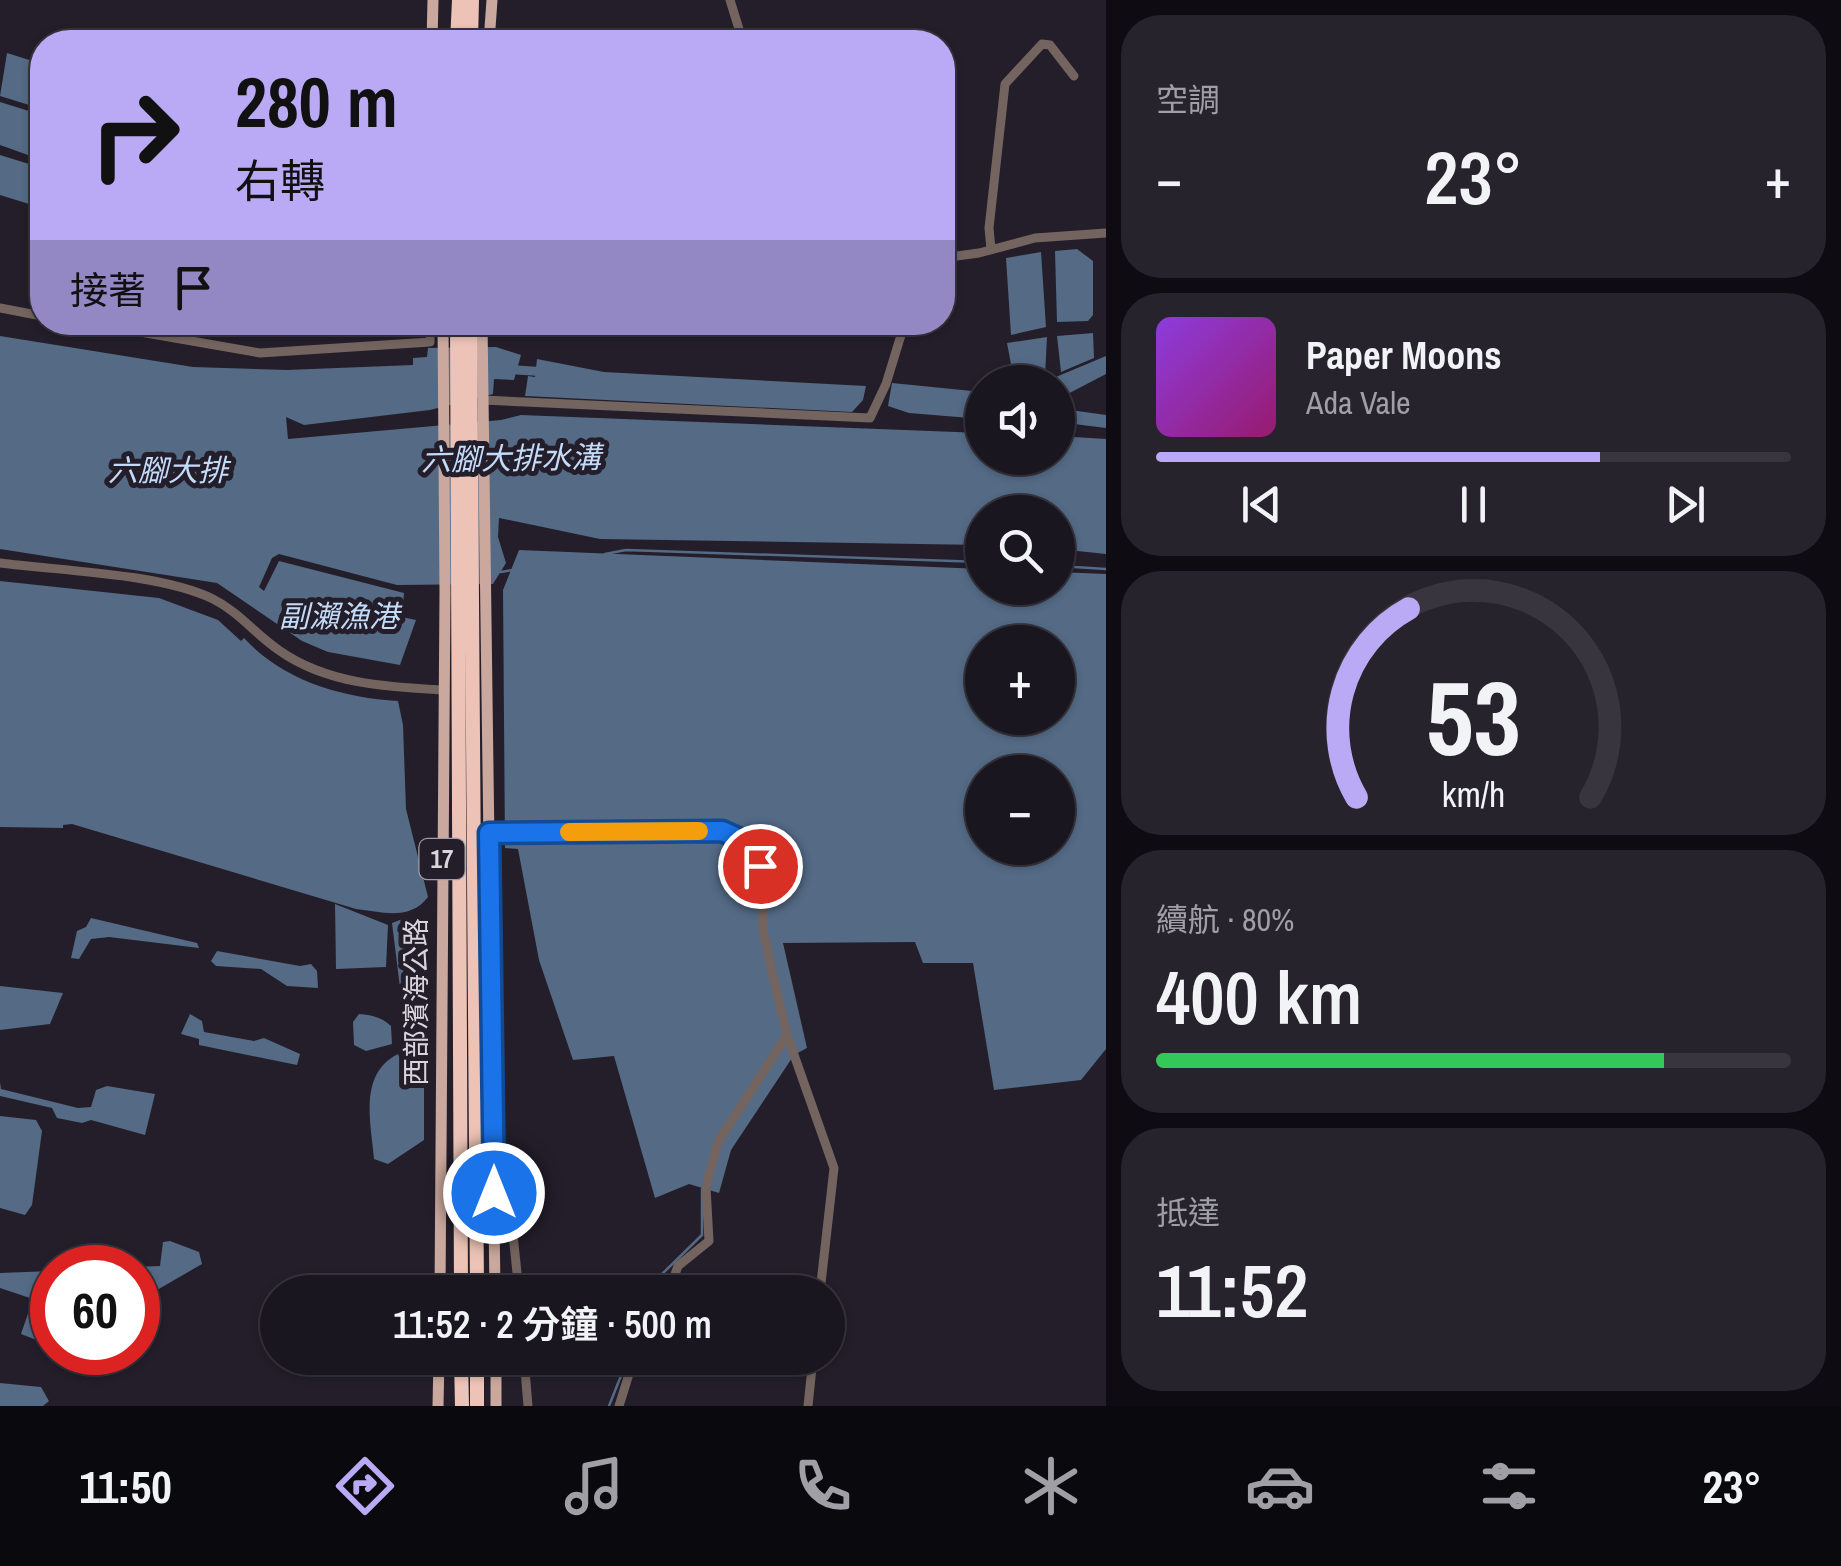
<!DOCTYPE html>
<html lang="zh-TW">
<head>
<meta charset="utf-8">
<style>
	:root { --surface:#1a1620; --page:#27232d; --text:#f1f3f6; --muted:#9f9fa5; --line:#38353e; --accent:#baaaf6 }
	body { margin:0; font-family:"Archivo Narrow","Noto Sans TC",sans-serif; background:var(--page); color:var(--text); height:100vh; display:flex; flex-direction:column; font-size:38px; white-space:nowrap }
	* { box-sizing:border-box; margin:0 }
	p { font-size:32px; color:var(--muted) }
	.icon { flex:none; width:55px; height:55px; fill:none; stroke:currentColor; stroke-width:2; stroke-linecap:round; stroke-linejoin:round }
	.map { position:relative; flex:1; overflow:hidden }
	.side { display:flex; flex-direction:column; gap:15px; padding:15px; background:#0e0c12; width:735px }
	.side>* { flex:none }
	.hud { position:absolute; left:30px; top:30px; width:925px; height:305px; border-radius:40px; box-shadow:0 2px 8px #0004,0 0 0 2px var(--line); background:#baaaf6; color:#111; overflow:hidden }
	.tools { position:absolute; left:965px; top:365px; display:grid; gap:20px }
	.tools a { display:grid; place-items:center; width:110px; height:110px; border-radius:50%; background:var(--surface); box-shadow:0 2px 8px #0004,0 0 0 2px var(--line); font-size:50px }
	.speed { position:absolute; left:30px; top:1245px; display:flex; gap:20px; font-size:50px; font-weight:700; text-align:center }
	.speed>* { display:grid; place-content:center; width:130px; height:130px; border-radius:50%; background:var(--surface); box-shadow:0 2px 8px #0004,0 0 0 2px var(--line); line-height:1 }
	.speed .limit { border:15px solid #d22; background:#fff; color:#111 }
	.pin { position:absolute; display:grid; place-items:center; width:85px; height:85px; color:#fff; margin:-42px; border:5px solid #fff; border-radius:50%; box-shadow:0 2px 10px #0007 }
	.me { position:absolute; width:110px; margin:-55px; rotate:0deg; stroke-linejoin:round; filter:drop-shadow(0 0 8px #0008) }
	.turn { display:flex; align-items:center; gap:35px; height:210px; padding:0 40px; font-size:45px }
	.turn .icon { width:130px; height:130px; stroke-width:2.5 }
	.turn b { display:block; font-size:70px; line-height:85px }
	.then { display:flex; align-items:center; height:95px; padding:0 40px; background:#0003; gap:20px; font-size:38px }
	.big { font-size:75px; font-weight:600; line-height:1.1 }
	.side .tile { flex:1; display:flex; flex-direction:column; justify-content:center; gap:15px; min-width:0; padding:0 35px; border-radius:40px; background:var(--page) }
	.side .dial { align-items:center; gap:0 }
	.dial svg { height:260px; overflow:visible; fill:none; stroke:var(--line); stroke-width:7; stroke-linecap:round; text-anchor:middle }
	.dial text { fill:var(--text); stroke:none }
	.song { display:flex; align-items:center; gap:30px }
	.cover { width:120px; height:120px; border-radius:15px; background:linear-gradient(135deg,hsl(270 70% 55%),hsl(320 70% 35%)) }
	.played { height:10px; border-radius:5px; background:linear-gradient(90deg,var(--accent) 70%,var(--line) 70%) }
	.keys { display:flex; justify-content:space-around; direction:ltr }
	.heat { display:flex; justify-content:space-between; align-items:center; font-size:55px; direction:ltr }
	.charge { height:15px; border-radius:8px; background:linear-gradient(90deg,#34c759 80%,var(--line) 0) }
	.trip { position:absolute; left:260px; top:1275px; width:585px; height:100px; border-radius:50px; background:var(--surface); box-shadow:0 2px 8px #0004,0 0 0 2px var(--line); font-weight:600; line-height:100px; text-align:center }
	.dock { display:flex; height:160px; justify-content:space-around; align-items:center; background:#0a090d; color:var(--muted) }
	.dock .icon { width:70px; height:70px }
	.dock .active { color:var(--accent) }
	.dock b { font-size:45px; color:var(--text) }
	main { display:flex; flex:1; min-height:0 }
	.map>svg:first-child { display:block }
</style>
</head>
<body>
<main>
<div class="map">
<svg width="1106" height="1406" viewBox="0 0 1106 1406">
	<rect width="100%" height="100%" fill="#231e2a"/>
	<path fill="#546a85" fill-rule="evenodd" d="M 7,53 L 42,64 L 42,109 L 0,96 Z
		M 0,102 L 42,115 L 42,160 L 0,145 Z
		M 0,155 L 42,168 L 42,208 L 0,195 Z
		M 1077,249 L 1093,261 L 1093,315 L 1088,321 L 1057,322 L 1055,251 Z
		M 1041,252 L 1046,327 L 1011,335 L 1006,258 Z
		M 1093,333 L 1094,358 L 1061,372 L 1057,336 Z
		M 0,336 L 193,367 L 287,370 L 413,365 L 413,358 L 427,357 L 428,348 L 496,347 L 521,355 L 514,380 L 494,379 L 493,394 L 430,410 L 304,425 L 286,417 L 288,439 L 501,420 L 521,415 L 982,433 L 982,458 L 1058,458 L 1058,436 L 1106,439 L 1106,554 L 1058,549 L 1058,512 L 982,512 L 982,545 L 600,539 L 499,518 L 498,537 L 506,563 L 493,584 L 397,585 L 279,554 L 272,558 L 259,587 L 264,591 L 279,561 L 404,593 L 402,617 L 416,620 L 400,665 L 328,652 L 302,641 L 217,583 L 0,549 Z
		M 1047,337 L 1045,376 L 1014,380 L 1007,343 Z
		M 1106,356 L 1106,374 L 1060,398 L 1063,409 L 1106,415 L 1106,428 L 1058,422 L 1058,382 L 1044,382 Z
		M 537,359 L 604,372 L 866,386 L 863,400 L 852,412 L 525,396 L 528,376 L 535,377 Z
		M 892,383 L 982,392 L 982,419 L 909,413 L 888,406 Z
		M 519,550 L 982,569 L 982,588 L 1058,588 L 1058,572 L 1106,574 L 1106,1049 L 1081,1080 L 994,1090 L 973,963 L 923,963 L 915,942 L 783,943 L 807,1048 L 794,1055 L 731,1150 L 719,1193 L 689,1184 L 655,1198 L 614,1056 L 573,1060 L 539,960 L 518,849 L 505,848 L 503,590 ZM 982,642 L 1058,642 L 1058,718 L 982,718 ZM 982,772 L 1058,772 L 1058,848 L 982,848 Z
		M 0,581 L 159,598 L 218,620 L 241,641 L 244,638 C 284,681 340,697 398,701 L 403,725 L 406,809 L 428,897 C 410,921 382,912 356,909 L 72,824 L 63,825 L 63,828 L 0,827 Z
		M 335,904 L 388,925 L 386,967 L 336,969 Z
		M 91,918 L 197,943 L 199,948 L 109,937 L 91,939 L 79,959 L 71,958 L 77,931 L 86,927 Z
		M 405,918 L 422,926 L 424,1016 L 404,1020 L 392,923 Z
		M 217,951 L 300,966 L 311,964 L 317,971 L 318,988 L 287,986 L 261,969 L 216,966 L 211,961 Z
		M 0,986 L 63,993 L 50,1024 L 0,1030 Z
		M 190,1014 L 202,1021 L 204,1032 L 254,1041 L 264,1038 L 300,1054 L 297,1065 L 199,1045 L 199,1039 L 181,1034 Z
		M 359,1014 C 372,1015 381,1017 391,1026 L 392,1044 L 366,1051 L 354,1045 L 353,1022 Z
		M 398,1054 L 409,1085 L 424,1086 L 424,1140 L 388,1164 L 374,1159 C 371,1123 358,1074 398,1054 Z
		M 0,1082 L 1,1089 L 78,1108 L 91,1107 L 96,1090 L 107,1086 L 155,1094 L 145,1135 L 91,1120 L 82,1123 L 57,1118 L 52,1108 L 0,1096 Z
		M 0,1116 L 36,1120 L 42,1131 L 32,1205 L 25,1215 L 0,1208 Z
		M 170,1241 L 199,1252 L 202,1264 L 138,1301 L 138,1268 L 132,1267 L 160,1266 L 163,1242 Z
		M 52,1271 L 52,1346 L 21,1334 L 33,1299 L 0,1288 L 0,1273 Z
		M 0,1383 L 41,1387 L 49,1401 L 43,1406 L 0,1406 Z"/>
	<g fill="none" stroke-linecap="round" stroke-linejoin="round">
		<path stroke="#546a85" stroke-width="2.5" d="M 605,554 L 626,550 L 982,562
			M 1058,566 L 1106,569
			M 501,572 L 513,570
			M 653,1292 L 661,1275 L 702,1235 L 702,1189
			M 609,1406 L 628,1358"/>
		<path stroke="#546a85" stroke-width="9" d="M 517,370 L 547,372"/>
		<path stroke="#74645f" stroke-width="9" d="M 730,0 L 743,42
			M 942,107 L 947,131 L 942,158
			M 991,249 L 989,228 L 1005,84 L 1042,44 L 1050,45 L 1074,76
			M 942,258 L 979,253 L 1035,238 L 1106,233
			M 0,308 L 42,316
			M 83,322 L 260,353 L 430,342 L 430,322
			M 483,400 L 870,418 L 886,384 L 905,322
			M 0,563 C 61,571 159,573 213,599 C 239,612 256,635 280,651 C 327,684 387,687 443,690
			M 489,833 L 722,831 L 742,839 L 763,871 L 763,930 L 772,972 L 787,1035 L 834,1168 L 820,1292
			M 496,1137 L 509,1196 L 519,1292
			M 584,1292 L 654,1288 L 669,1291 L 678,1266 L 709,1241 L 706,1187 L 718,1142 L 787,1035
			M 524,1358 L 528,1406
			M 619,1406 L 634,1358
			M 808,1406 L 813,1358"/>
		<path stroke="#caa89e" stroke-width="11" d="M 432,42 L 433,0
			M 489,42 L 492,0
			M 482,322 L 495,1292
			M 440,1292 L 445,592 L 443,322
			M 496,1358 L 496,1406
			M 438,1406 L 439,1358"/>
		<path stroke="#ecc3b6" stroke-width="14" d="M 457,42 L 459,0
			M 471,42 L 472,0
			M 457,322 L 461,1292
			M 470,322 L 477,1292
			M 461,1358 L 462,1406
			M 477,1358 L 477,1406"/>
	</g>
	<g fill="none" stroke-linecap="round" stroke-linejoin="round">
		<g stroke="#114b97" stroke-width="25">
			<path id="route" d="M 494,1193 L 489,833 L 722,831 L 742,840 L 760,866"/>
		</g>
		<use href="#route" stroke="#1a73e8" stroke-width="18"/>
		<path stroke="#f59e0b" stroke-width="18" d="M 569,832 L 699,831"/>
	</g>
	<g text-anchor="middle" dominant-baseline="central" stroke-width="10" stroke-linejoin="round" paint-order="stroke">
		<rect fill="#231e2a" stroke="#a29ea7" stroke-width="2.5" x="419.5" y="839" width="45" height="40" rx="8"/>
		<g font-size="25" font-weight="bold" fill="#d8d5dd">
			<text x="442" y="859">17</text>
		</g>
		<g font-size="28" fill="#d8d5dd" stroke="#231e2a">
			<text transform="translate(416 1002) rotate(-90)">西部濱海公路</text>
		</g>
		<g font-size="30" font-style="italic" fill="#c3dbf9" stroke="#231e2a">
			<text transform="translate(511 458) rotate(-1)">六腳大排水溝</text>
			<text x="168" y="470">六腳大排</text>
			<text x="339" y="616">副瀨漁港</text>
		</g>
	</g>
</svg>
<div class="tools">
<a><svg class="icon" aria-label="sound" viewBox="0 0 24 24"><path d="M4 9h4l5-4v14l-5-4H4zM17 9q2 3 0 6"/></svg></a>
<a><svg class="icon" aria-label="search" viewBox="0 0 24 24"><circle cx="10" cy="10" r="6"/><path d="M15 15l6 6"/></svg></a>
<a>+</a>
<a>−</a>
</div>
<div class="speed"><div class="limit">60</div></div>
<div class="pin" style="left:760px;top:866px;background:#d93025"><svg class="icon" aria-label="arrive" viewBox="0 0 24 24"><path d="M6 21V4h12l-3 4 3 4H6"/></svg></div>
<svg class="me" style="left:494px;top:1193px" viewBox="-20 -20 40 40"><circle r="17" fill="#1a73e8" stroke="#fff" stroke-width="3"/><path d="M0-11L8 9 0 5-8 9z" fill="#fff"/></svg>
<div class="trip">11:52 · 2 分鐘 · 500 m</div>
<div class="hud">
<div class="turn"><svg class="icon" aria-label="right" viewBox="0 0 24 24"><path d="M7 20v-9h11M14 6l5 5-5 5"/></svg><div><b>280 m</b>右轉</div></div>
<div class="then">接著<svg class="icon" aria-label="arrive" viewBox="0 0 24 24"><path d="M6 21V4h12l-3 4 3 4H6"/></svg></div>
</div>
</div>
<section class="side">
<div class="tile"><p>空調</p>
<div class="heat"><a>−</a><b class="big">23°</b><a>+</a></div>
</div>
<div class="tile">
<div class="song"><i class="cover"></i><div><b>Paper Moons</b><p>Ada Vale</p></div></div>
<div class="played"></div>
<div class="keys"><svg class="icon" aria-label="previous" viewBox="0 0 24 24"><path d="M18 5L8 12l10 7zM5 5v14"/></svg><svg class="icon" aria-label="pause" viewBox="0 0 24 24"><path d="M8 5v14M16 5v14"/></svg><svg class="icon" aria-label="next" viewBox="0 0 24 24"><path d="M6 5l10 7-10 7zM19 5v14"/></svg></div>
</div>
<div class="tile dial"><svg viewBox="0 0 100 80">
<path d="M14 69A42 42 0 1 1 86 69"/>
<path d="M14 69A42 42 0 0 1 30 11" stroke="#baaaf6"/>
<text x="50" y="56" font-size="32" font-weight="700">53</text>
<text x="50" y="72" font-size="11">km/h</text>
</svg></div>
<div class="tile"><p>續航 · 80%</p><b class="big">400 km</b><div class="charge"></div></div>
<div class="tile"><p>抵達</p><b class="big">11:52</b></div>
</section>
</main>
<nav class="dock">
<b>11:50</b>
<svg class="icon active" aria-label="directions" viewBox="0 0 24 24"><path d="M12 3l9 9-9 9-9-9zM9 14v-3h6M13 9l2 2-2 2"/></svg>
<svg class="icon" aria-label="music" viewBox="0 0 24 24"><path d="M9 18V5l10-2v13"/><circle cx="6" cy="18" r="3"/><circle cx="16" cy="16" r="3"/></svg>
<svg class="icon" aria-label="phone" viewBox="0 0 24 24"><path d="M5 4h4l2 5-3 2q2 4 5 5l2-3 5 2v4C11 20 4 13 5 4z"/></svg>
<svg class="icon" aria-label="climate" viewBox="0 0 24 24"><path d="M12 3v18M4 7l16 10M4 17L20 7"/></svg>
<svg class="icon" aria-label="car" viewBox="0 0 24 24"><path d="M5 17H2v-5l4-1 3-4h7l3 4 3 1v5h-3M9 17h6M6 11h13"/><circle cx="7" cy="17" r="2"/><circle cx="17" cy="17" r="2"/></svg>
<svg class="icon" aria-label="filters" viewBox="0 0 24 24"><path d="M4 7h16M4 17h16"/><circle cx="9" cy="7" r="2"/><circle cx="15" cy="17" r="2"/></svg>
<b>23°</b>
</nav>
</body>
</html>
